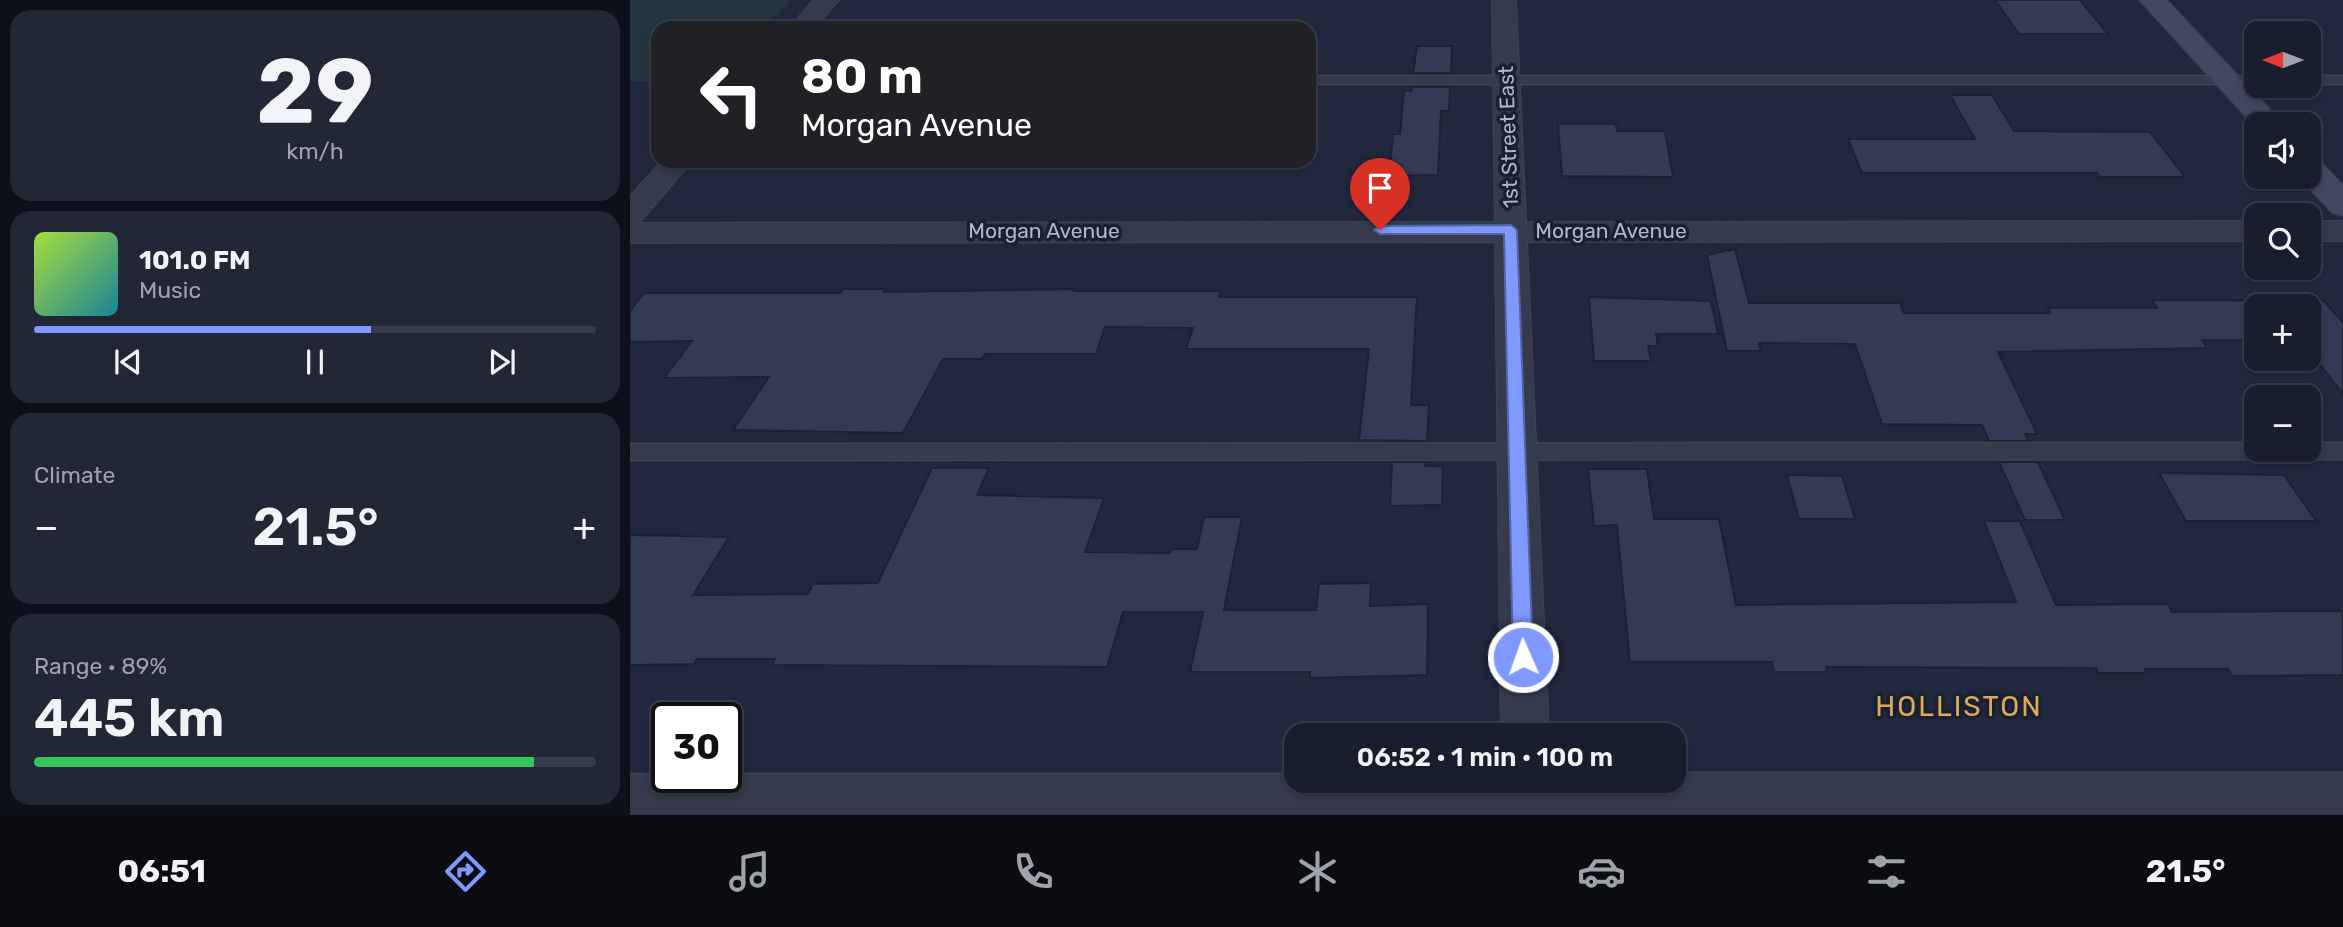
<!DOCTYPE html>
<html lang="en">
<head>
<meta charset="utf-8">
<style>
	:root { --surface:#191e2e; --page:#222736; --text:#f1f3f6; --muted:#9fa2aa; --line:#373c4a; --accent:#8099ff }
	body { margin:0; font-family:Rubik,sans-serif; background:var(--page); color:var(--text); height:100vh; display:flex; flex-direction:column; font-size:26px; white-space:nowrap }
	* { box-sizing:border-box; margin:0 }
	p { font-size:23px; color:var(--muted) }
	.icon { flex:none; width:38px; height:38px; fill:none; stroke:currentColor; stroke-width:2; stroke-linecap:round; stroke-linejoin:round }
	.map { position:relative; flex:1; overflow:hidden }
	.side { display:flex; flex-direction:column; gap:10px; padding:10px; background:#0e1019; width:630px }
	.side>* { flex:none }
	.guide { position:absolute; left:21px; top:21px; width:665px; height:147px; border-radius:21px; box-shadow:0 4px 10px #0003,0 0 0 2px var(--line); background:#202124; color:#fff; overflow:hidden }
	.needle { width:46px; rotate:270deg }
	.tools { position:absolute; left:1614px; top:21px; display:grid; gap:14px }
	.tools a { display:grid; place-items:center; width:77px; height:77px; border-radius:14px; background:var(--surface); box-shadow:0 4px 10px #0003,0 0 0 2px var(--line); font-size:35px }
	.speed { position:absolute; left:21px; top:702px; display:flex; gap:14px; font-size:35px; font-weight:700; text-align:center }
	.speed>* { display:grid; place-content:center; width:91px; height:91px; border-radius:50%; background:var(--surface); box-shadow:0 4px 10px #0003,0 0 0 2px var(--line); line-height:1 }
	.speed .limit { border:4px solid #111; border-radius:10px; background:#fff; color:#111 }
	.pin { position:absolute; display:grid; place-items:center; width:60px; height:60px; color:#fff; margin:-72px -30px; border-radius:50% 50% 50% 0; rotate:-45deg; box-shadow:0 0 7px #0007 }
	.pin .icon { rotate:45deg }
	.me { position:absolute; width:77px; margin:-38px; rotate:358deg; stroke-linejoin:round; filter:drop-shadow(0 0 5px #0008) }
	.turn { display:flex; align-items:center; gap:24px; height:147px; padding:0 35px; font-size:32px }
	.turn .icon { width:91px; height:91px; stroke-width:2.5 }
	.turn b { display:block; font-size:49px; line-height:60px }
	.big { font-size:52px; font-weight:600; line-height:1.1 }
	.side .card { flex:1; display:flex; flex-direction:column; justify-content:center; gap:10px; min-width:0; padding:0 24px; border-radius:21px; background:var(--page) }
	.side .dial { align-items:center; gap:0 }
	.dial b { font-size:91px; line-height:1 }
	.song { display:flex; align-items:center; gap:21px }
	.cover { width:84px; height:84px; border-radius:10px; background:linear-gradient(135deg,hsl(80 70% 55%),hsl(190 70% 35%)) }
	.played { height:7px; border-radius:4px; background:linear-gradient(90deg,var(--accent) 60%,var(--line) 60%) }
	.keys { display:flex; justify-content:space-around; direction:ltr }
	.heat { display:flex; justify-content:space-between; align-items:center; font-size:38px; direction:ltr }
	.charge { height:10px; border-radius:5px; background:linear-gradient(90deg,#34c759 89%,var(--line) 0) }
	.trip { position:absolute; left:654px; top:723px; width:402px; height:70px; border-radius:21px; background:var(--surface); box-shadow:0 4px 10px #0003,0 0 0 2px var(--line); font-weight:600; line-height:70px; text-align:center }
	.tabs { display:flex; height:112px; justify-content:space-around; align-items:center; background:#0a0c12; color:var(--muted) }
	.tabs .icon { width:49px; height:49px }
	.tabs .selected { color:var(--accent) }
	.tabs b { font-size:32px; color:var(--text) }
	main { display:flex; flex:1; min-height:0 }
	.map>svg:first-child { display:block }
</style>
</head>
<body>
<main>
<section class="side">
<div class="card dial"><b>29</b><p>km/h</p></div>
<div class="card">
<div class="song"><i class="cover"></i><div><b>101.0 FM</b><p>Music</p></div></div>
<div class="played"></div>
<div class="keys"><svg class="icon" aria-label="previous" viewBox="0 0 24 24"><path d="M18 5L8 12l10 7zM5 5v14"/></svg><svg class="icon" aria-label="pause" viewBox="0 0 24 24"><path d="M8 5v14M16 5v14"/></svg><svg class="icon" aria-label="next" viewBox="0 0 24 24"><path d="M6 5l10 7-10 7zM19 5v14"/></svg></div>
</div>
<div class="card"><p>Climate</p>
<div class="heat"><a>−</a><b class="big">21.5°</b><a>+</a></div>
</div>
<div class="card"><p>Range · 89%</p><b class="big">445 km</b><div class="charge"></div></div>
</section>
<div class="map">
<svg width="1713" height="815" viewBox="0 0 1713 815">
	<rect width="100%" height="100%" fill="#21283e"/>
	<path fill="#23363f" d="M 0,0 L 161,0 L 133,28 L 28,28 L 28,81 L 0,81 Z"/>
	<path fill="#333b54" stroke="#1c2234" stroke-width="2" d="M 1365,0 L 1450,0 L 1478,34 L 1389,34 Z
		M 787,46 L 822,46 L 821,73 L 783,73 Z
		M 782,87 L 820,87 L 819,111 L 811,111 L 808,175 L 759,176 L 763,134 L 770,134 L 774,91 L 781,91 Z
		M 1320,95 L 1362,95 L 1384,131 L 1520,132 L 1555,177 L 1470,177 L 1467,173 L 1232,173 L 1218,139 L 1345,139 Z
		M 928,124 L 986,124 L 987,131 L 1035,131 L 1043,177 L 932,176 Z
		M 1105,249 L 1119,303 L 1270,303 L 1274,313 L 1420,313 L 1417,308 L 1527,308 L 1522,300 L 1694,301 L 1713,323 L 1713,394 L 1678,349 L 1678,306 L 1626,306 L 1626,340 L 1572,340 L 1577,348 L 1368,352 L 1407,434 L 1395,434 L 1398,441 L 1359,441 L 1352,425 L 1252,424 L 1225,344 L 1129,343 L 1131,351 L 1097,351 L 1077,255 Z
		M 213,289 L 256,289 L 254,292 L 445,289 L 444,291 L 590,291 L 589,297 L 787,297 L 781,405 L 799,405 L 797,441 L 729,440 L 739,349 L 556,349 L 563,328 L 475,327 L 466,354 L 355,354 L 352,359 L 313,359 L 273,433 L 103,430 L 139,377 L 34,378 L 62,341 L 0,342 L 0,311 L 14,293 L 210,293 Z
		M 959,297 L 1081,301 L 1088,334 L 1026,334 L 1028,346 L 1018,346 L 1021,361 L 964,361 Z
		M 762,462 L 796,462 L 795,466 L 813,466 L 812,505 L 760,506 Z
		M 1369,462 L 1408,462 L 1435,520 L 1395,520 Z
		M 302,468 L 359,468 L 347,495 L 474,498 L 455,552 L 540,553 L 541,549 L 567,549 L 574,517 L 612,517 L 594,610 L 686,610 L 689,584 L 741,583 L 740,606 L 798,604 L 797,675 L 680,678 L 680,672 L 560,672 L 573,612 L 493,612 L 477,667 L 142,665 L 145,659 L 67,659 L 64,664 L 0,665 L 0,535 L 99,537 L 63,595 L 178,594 L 183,584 L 248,583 Z
		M 958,469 L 1017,469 L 1024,519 L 1089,519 L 1106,605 L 1386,602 L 1354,521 L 1390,521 L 1426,605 L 1538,604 L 1542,612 L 1713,611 L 1713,675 L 1602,676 L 1598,669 L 1515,669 L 1517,673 L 1468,673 L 1466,668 L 1196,667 L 1197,672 L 1144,672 L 1142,662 L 1000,662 L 987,525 L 964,526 Z
		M 1529,473 L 1654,475 L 1686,521 L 1556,521 Z
		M 1157,475 L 1212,476 L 1225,519 L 1169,519 Z"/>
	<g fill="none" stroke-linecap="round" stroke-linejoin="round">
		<g stroke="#3e4456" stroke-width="3">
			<path id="service" d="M 679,76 L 1626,76 L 1626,84 L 679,84 Z
				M 1678,76 L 1713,76 L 1713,84 L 1678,84 Z
				M 1626,443 L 1626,450 L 1678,450 L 1678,443 L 1713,443 L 1713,459 L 0,460 L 0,444 Z"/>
		</g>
		<g stroke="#3e4456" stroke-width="2">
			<path id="minor" d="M 184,0 L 209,0 L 184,28 L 159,28 Z
				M 862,0 L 886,0 L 896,222 L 1626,221 L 1626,241 L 897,242 L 919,735 L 871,735 L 865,242 L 0,243 L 0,196 L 32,161 L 62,161 L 11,221 L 3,223 L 865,222 Z
				M 1678,221 L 1713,221 L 1713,241 L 1678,241 Z"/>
		</g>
		<g stroke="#3e4456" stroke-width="3">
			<path id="tertiary" d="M 1045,773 L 1713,773 L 1713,815 L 0,815 L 0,774 L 96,777 L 96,774 L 667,774 L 667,780 L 1045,780 Z"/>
		</g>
		<g stroke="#3e4456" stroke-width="3">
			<path id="secondary" d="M 1510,0 L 1536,0 L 1653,124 L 1626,124 L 1626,127 Z
				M 1678,158 L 1689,161 L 1713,186 L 1713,215 L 1702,212 L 1670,177 L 1678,177 Z"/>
		</g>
		<use href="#service" fill="#353b4d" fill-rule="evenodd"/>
		<use href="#minor" fill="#353b4d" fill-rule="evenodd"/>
		<use href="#tertiary" fill="#353b4d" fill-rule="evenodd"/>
		<use href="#secondary" fill="#434861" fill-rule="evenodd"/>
	</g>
	<path fill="#8099ff" stroke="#5363a6" stroke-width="2" d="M 881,225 L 887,230 L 903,657 L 900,664 L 893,666 L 886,664 L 883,657 L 874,234 L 750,234 L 744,230 L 750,226 Z"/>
	<g text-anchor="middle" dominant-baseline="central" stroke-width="7" stroke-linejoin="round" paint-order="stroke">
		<g font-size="21" fill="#b0b5c9" stroke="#1a2032">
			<text transform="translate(878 137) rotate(-92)">1st Street East</text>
			<text x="414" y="230">Morgan Avenue</text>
			<text x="981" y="230">Morgan Avenue</text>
		</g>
		<g font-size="28" letter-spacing="2" fill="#dcaa58" stroke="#1a2032">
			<text x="1329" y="706">HOLLISTON</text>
		</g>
	</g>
</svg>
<div class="tools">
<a><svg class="needle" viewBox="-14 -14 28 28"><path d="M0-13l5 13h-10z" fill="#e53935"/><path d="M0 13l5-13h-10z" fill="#9fa2aa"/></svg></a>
<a><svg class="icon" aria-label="sound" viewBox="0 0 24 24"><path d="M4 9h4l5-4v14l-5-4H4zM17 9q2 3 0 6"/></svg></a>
<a><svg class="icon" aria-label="search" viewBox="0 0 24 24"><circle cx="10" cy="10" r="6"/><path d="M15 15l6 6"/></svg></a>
<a>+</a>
<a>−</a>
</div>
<div class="speed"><div class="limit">30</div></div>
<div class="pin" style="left:750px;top:230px;background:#d93025"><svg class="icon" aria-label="arrive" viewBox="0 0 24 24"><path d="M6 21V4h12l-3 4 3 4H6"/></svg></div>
<svg class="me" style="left:893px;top:657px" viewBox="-20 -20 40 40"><circle r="17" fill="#8099ff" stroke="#fff" stroke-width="3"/><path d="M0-11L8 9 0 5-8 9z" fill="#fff"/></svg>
<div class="trip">06:52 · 1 min · 100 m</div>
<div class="guide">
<div class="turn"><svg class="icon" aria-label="left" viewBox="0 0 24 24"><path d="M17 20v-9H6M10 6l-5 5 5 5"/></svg><div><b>80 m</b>Morgan Avenue</div></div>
</div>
</div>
</main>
<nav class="tabs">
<b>06:51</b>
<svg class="icon selected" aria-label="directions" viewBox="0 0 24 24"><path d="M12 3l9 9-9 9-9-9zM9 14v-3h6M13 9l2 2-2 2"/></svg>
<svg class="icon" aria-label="music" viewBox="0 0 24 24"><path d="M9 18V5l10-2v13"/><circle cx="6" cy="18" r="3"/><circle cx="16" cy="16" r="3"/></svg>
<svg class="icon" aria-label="phone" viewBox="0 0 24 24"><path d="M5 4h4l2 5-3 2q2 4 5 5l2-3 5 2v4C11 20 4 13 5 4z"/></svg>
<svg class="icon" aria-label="climate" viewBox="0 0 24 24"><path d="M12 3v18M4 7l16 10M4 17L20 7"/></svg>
<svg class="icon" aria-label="car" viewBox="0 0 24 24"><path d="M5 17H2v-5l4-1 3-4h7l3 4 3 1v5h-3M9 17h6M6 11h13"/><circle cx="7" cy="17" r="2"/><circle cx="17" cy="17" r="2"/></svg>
<svg class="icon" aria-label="filters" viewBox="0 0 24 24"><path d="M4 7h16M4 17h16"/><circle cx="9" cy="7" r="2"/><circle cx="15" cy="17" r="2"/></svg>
<b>21.5°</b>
</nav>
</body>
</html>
